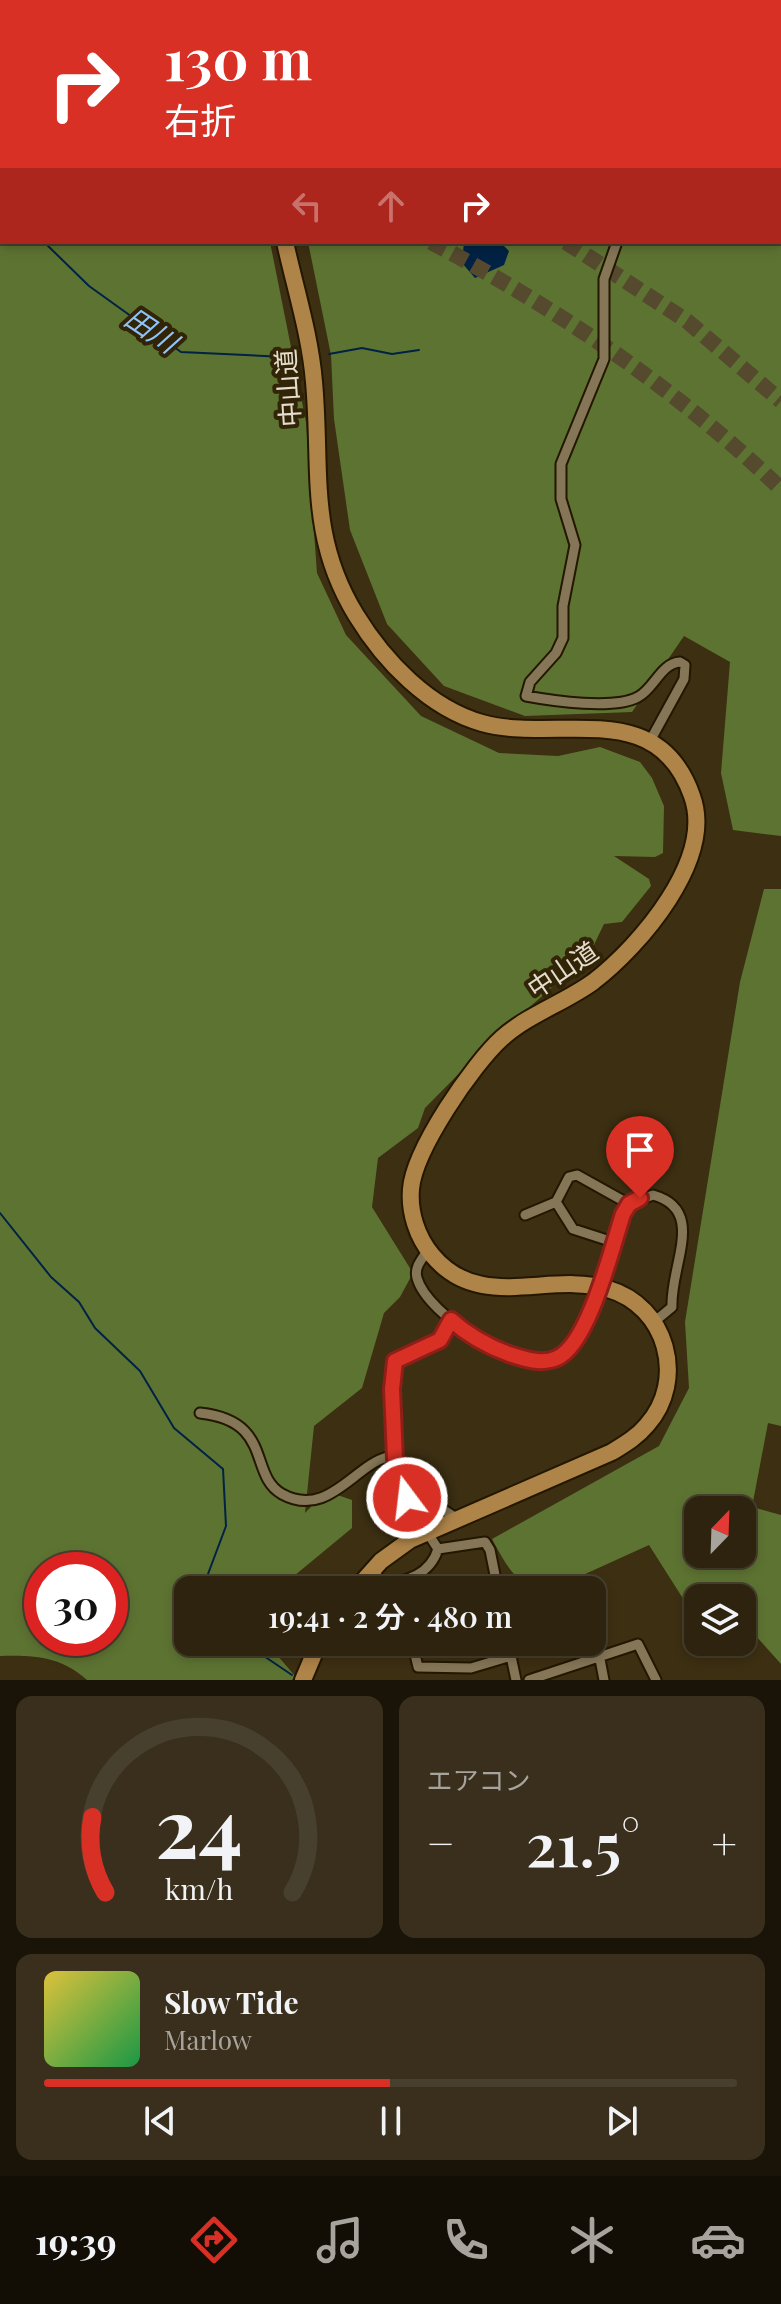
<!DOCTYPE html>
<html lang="ja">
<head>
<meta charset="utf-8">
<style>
	:root { --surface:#2d230e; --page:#392f1c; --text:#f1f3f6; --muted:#a7a49e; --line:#48402e; --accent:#d93025 }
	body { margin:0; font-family:"Playfair Display","Noto Sans JP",serif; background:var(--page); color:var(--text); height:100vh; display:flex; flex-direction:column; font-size:30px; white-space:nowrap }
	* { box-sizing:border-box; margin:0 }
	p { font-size:26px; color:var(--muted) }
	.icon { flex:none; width:44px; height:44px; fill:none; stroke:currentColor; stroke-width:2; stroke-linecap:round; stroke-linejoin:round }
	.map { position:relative; height:1680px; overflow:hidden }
	.details { display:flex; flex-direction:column; gap:16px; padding:16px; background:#191308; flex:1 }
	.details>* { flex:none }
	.guide { position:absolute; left:0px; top:0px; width:782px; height:244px; box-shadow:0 4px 12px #0003,0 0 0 2px var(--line); background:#d93025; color:#fff; overflow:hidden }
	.needle { width:52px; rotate:23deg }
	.fabs { position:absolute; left:684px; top:1496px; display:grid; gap:16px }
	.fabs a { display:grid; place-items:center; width:72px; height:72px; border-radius:16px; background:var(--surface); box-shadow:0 4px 12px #0003,0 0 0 2px var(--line); font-size:40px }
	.speed { position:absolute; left:24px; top:1552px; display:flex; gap:16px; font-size:40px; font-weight:700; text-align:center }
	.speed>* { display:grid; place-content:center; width:104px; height:104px; border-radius:50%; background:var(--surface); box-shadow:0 4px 12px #0003,0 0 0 2px var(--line); line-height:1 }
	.speed .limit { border:12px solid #d22; background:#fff; color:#111 }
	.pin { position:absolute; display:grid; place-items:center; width:68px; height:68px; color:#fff; margin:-82px -34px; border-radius:50% 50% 50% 0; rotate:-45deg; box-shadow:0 0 8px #0007 }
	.pin .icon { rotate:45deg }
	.me { position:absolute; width:88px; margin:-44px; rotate:345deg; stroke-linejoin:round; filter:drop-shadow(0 0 6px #0008) }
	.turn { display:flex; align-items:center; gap:28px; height:168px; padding:0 32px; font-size:36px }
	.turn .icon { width:104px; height:104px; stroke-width:2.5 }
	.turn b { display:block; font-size:56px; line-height:68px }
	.lanes { display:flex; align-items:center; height:76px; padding:0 32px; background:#0003; justify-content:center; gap:40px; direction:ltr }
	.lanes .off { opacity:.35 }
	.big { font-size:60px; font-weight:600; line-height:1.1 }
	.details .card { flex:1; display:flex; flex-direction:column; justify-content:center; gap:12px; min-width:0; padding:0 28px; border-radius:16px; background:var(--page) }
	.details .dial { align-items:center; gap:0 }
	.dial svg { height:208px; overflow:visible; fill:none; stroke:var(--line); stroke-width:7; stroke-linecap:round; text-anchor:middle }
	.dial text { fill:var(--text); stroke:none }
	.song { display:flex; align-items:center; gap:24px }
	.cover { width:96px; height:96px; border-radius:12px; background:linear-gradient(135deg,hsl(50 70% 55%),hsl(140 70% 35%)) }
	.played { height:8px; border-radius:4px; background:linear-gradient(90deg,var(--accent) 50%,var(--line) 50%) }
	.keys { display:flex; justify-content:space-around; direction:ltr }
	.heat { display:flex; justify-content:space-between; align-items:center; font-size:44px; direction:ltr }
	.details .tiles { flex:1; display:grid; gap:16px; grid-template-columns:1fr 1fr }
	.card:last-child { grid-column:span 2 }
	.trip { position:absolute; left:174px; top:1576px; width:432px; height:80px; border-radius:16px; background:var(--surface); box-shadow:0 4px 12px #0003,0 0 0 2px var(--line); font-weight:600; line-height:80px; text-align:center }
	.tabs { display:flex; height:128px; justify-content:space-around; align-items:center; background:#120e06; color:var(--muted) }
	.tabs .icon { width:56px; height:56px }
	.tabs .on { color:var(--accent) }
	.tabs b { font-size:36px; color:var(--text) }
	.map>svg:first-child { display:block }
</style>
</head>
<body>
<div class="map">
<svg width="781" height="1680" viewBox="0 0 781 1680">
	<rect width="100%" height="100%" fill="#3c2f12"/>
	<path fill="#5d7332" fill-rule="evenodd" d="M 0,0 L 229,0 L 230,2 L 2,2 L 2,140 Z
		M 781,0 L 781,836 L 733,830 L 721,773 L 730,662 L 684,636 L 632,712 L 525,716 L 444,686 L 387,624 L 350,530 L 334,419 L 331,355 L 308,242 L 780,242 L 780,2 L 273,1 Z
		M 0,215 L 2,242 L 270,242 L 306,422 L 317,573 L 346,635 L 421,716 L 499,753 L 558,756 L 600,747 L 640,762 L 652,778 L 664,806 L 663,853 L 655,857 L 614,856 L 649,879 L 651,886 L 622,922 L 604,924 L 589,955 L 492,1040 L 425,1108 L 418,1128 L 378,1158 L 372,1207 L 413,1273 L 400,1297 L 384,1313 L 362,1388 L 314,1426 L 305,1513 L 326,1491 L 352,1500 L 352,1528 L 277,1590 L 188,1590 L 188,1642 L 266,1642 L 295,1676 L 292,1680 L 87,1680 C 60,1656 34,1655 0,1656 ZM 42,1570 L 110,1570 L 110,1638 L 42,1638 Z
		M 764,889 L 781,889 L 781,1426 L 768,1423 L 752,1507 L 781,1515 L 781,1664 L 755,1635 L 742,1632 L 742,1598 L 698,1598 L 696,1619 L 649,1545 L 550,1590 C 518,1590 506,1565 492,1539 L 659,1446 L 689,1388 L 685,1322 L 740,982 ZM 698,1510 L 742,1510 L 742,1554 L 698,1554 Z"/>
	<path fill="#024" d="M 464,242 L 500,242 L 509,251 L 504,265 L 475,278 L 462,263 Z"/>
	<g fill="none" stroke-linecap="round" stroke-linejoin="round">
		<path stroke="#024" stroke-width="2" d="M 0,192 L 2,194
			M 44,242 L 89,286 L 181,352 L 285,357
			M 329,354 L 362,348 L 392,354 L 419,350
			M 0,1213 L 51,1277 L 79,1302 L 95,1328 L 140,1371 L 174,1428 L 223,1469 L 226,1526 L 202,1590
			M 243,1642 L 292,1675"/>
		<path stroke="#55492e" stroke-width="16" stroke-dasharray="16 8" stroke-linecap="butt" d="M 0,58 L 2,58
			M 0,110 L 2,111
			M 431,242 C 558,309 677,389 781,489
			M 566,242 L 687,321 L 781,401"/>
		<g stroke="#231700" stroke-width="13">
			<path id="street" d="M 603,0 L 604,2
				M 261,2 L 263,0
				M 622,2 L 623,0
				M 683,2 L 686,0
				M 617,242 L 604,279 L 604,359 L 561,464 L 561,499 L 575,545 L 563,606 L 563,638 L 556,653 L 530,682 L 526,696 C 553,701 614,710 638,697 C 654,689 661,663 680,662 L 685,665 L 684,679 L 650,741
				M 556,1202 L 573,1229 L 613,1242
				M 525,1215 L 556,1202 L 569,1177 L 577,1175 L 629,1204
				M 428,1250 C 422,1259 414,1267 417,1278 C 427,1315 520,1375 558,1358 C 579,1348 585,1321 593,1302
				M 603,1271 L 629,1204 L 653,1195 C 707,1210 670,1265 672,1307 L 654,1322
				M 200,1413 C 274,1421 248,1475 282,1494 C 327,1519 354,1466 387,1457 L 395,1459 C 411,1477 403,1497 406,1519 L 418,1523 L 441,1508 L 456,1518
				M 395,1459 L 392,1389 L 395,1361 L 440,1340 L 451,1320
				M 427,1532 L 438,1549 L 485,1542 L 490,1550 L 498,1590
				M 374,1571 L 383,1585 C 408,1580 430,1575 438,1549
				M 412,1642 L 418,1667 L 471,1668 L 511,1656
				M 508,1642 L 516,1680
				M 599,1654 L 604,1680
				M 529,1680 L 638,1644 L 656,1680"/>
		</g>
		<g stroke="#231700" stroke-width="20">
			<path id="highway" d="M 250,0 L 251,2
				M 285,242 C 295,288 310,334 314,382 C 322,468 307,535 356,615 C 384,661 429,708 482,723 C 558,744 657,695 692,796 C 715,859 640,946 593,982 C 564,1003 529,1014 502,1038 C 473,1064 414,1150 411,1189 C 409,1212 417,1237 432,1255 C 480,1313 548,1271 608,1289 C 667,1306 687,1380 647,1425 C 637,1437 625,1444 612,1452 L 410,1540 L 381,1561 L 355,1590
				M 303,1680 L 319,1642"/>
		</g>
		<use href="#street" stroke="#857657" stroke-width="9"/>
		<use href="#highway" stroke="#af8449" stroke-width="16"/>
		<g stroke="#231700" stroke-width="13" stroke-linecap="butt">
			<path id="street-bridge" d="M 593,1302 L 603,1271"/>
		</g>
		<use href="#street-bridge" stroke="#857657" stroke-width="9"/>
	</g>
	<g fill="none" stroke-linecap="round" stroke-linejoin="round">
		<g stroke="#8d1f18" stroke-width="20">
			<path id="route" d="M 407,1498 L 401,1465 L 395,1459 L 392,1389 L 395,1361 L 440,1340 L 451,1320 C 469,1336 487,1346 509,1354 C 524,1359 542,1365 557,1358 C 589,1344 612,1247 623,1214 L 629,1204 L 640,1198"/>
		</g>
		<use href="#route" stroke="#d93025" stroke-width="14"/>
	</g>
	<g text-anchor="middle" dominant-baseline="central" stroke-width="8" stroke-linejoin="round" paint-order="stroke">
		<g font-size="26" fill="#e5ddcd" stroke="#322507">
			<text transform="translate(287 388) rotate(-94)">中山道</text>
			<text transform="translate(562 969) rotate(-34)">中山道</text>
		</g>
		<g font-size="28" font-style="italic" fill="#8ec4fd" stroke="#322507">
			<text transform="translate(152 329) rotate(34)">田川</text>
		</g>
	</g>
</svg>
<div class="fabs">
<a><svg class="needle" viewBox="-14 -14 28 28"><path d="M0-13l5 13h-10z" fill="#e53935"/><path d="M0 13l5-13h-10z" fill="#a7a49e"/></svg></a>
<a><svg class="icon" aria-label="layers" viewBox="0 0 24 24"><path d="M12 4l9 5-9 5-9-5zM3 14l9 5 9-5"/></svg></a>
</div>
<div class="speed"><div class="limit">30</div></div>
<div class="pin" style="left:640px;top:1198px;background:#d93025"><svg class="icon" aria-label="arrive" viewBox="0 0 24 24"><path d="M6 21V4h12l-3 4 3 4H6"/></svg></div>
<svg class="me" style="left:407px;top:1498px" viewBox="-20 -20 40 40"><circle r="17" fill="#d93025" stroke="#fff" stroke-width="3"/><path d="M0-11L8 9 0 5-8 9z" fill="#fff"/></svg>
<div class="trip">19:41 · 2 分 · 480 m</div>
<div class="guide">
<div class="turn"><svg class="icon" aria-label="right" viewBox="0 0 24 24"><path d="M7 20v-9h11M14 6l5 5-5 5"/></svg><div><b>130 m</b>右折</div></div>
<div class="lanes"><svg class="icon off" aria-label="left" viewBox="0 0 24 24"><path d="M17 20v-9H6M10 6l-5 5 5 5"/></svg><svg class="icon off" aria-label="ahead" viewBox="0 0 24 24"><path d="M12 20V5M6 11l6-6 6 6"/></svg><svg class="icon" aria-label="right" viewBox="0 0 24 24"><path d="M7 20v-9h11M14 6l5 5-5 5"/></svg></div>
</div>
</div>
<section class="details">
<div class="tiles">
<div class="card dial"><svg viewBox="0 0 100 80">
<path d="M14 69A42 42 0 1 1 86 69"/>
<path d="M14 69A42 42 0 0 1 9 40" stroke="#d93025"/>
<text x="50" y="56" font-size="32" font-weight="700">24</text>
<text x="50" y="72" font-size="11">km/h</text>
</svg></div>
<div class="card"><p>エアコン</p>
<div class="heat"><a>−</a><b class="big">21.5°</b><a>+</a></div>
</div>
<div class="card">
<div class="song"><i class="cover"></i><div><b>Slow Tide</b><p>Marlow</p></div></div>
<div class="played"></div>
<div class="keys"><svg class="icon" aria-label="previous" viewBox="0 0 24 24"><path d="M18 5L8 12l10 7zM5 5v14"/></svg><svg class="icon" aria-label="pause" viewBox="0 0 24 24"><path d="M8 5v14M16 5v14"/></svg><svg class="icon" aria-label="next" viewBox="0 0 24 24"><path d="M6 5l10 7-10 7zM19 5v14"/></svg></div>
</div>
</div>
</section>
<nav class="tabs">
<b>19:39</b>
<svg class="icon on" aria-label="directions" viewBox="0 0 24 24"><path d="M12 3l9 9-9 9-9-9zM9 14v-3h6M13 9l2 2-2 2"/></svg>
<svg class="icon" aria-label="music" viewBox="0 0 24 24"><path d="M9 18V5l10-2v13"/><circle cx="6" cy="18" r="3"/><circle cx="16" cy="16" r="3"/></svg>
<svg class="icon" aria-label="phone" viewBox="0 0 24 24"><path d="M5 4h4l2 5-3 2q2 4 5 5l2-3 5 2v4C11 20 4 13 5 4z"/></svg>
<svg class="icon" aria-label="climate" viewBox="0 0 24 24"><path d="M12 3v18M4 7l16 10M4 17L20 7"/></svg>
<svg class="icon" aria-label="car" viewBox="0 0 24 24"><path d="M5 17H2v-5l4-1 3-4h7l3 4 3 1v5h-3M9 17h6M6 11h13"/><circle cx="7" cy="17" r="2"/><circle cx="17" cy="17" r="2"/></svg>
</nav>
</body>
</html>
